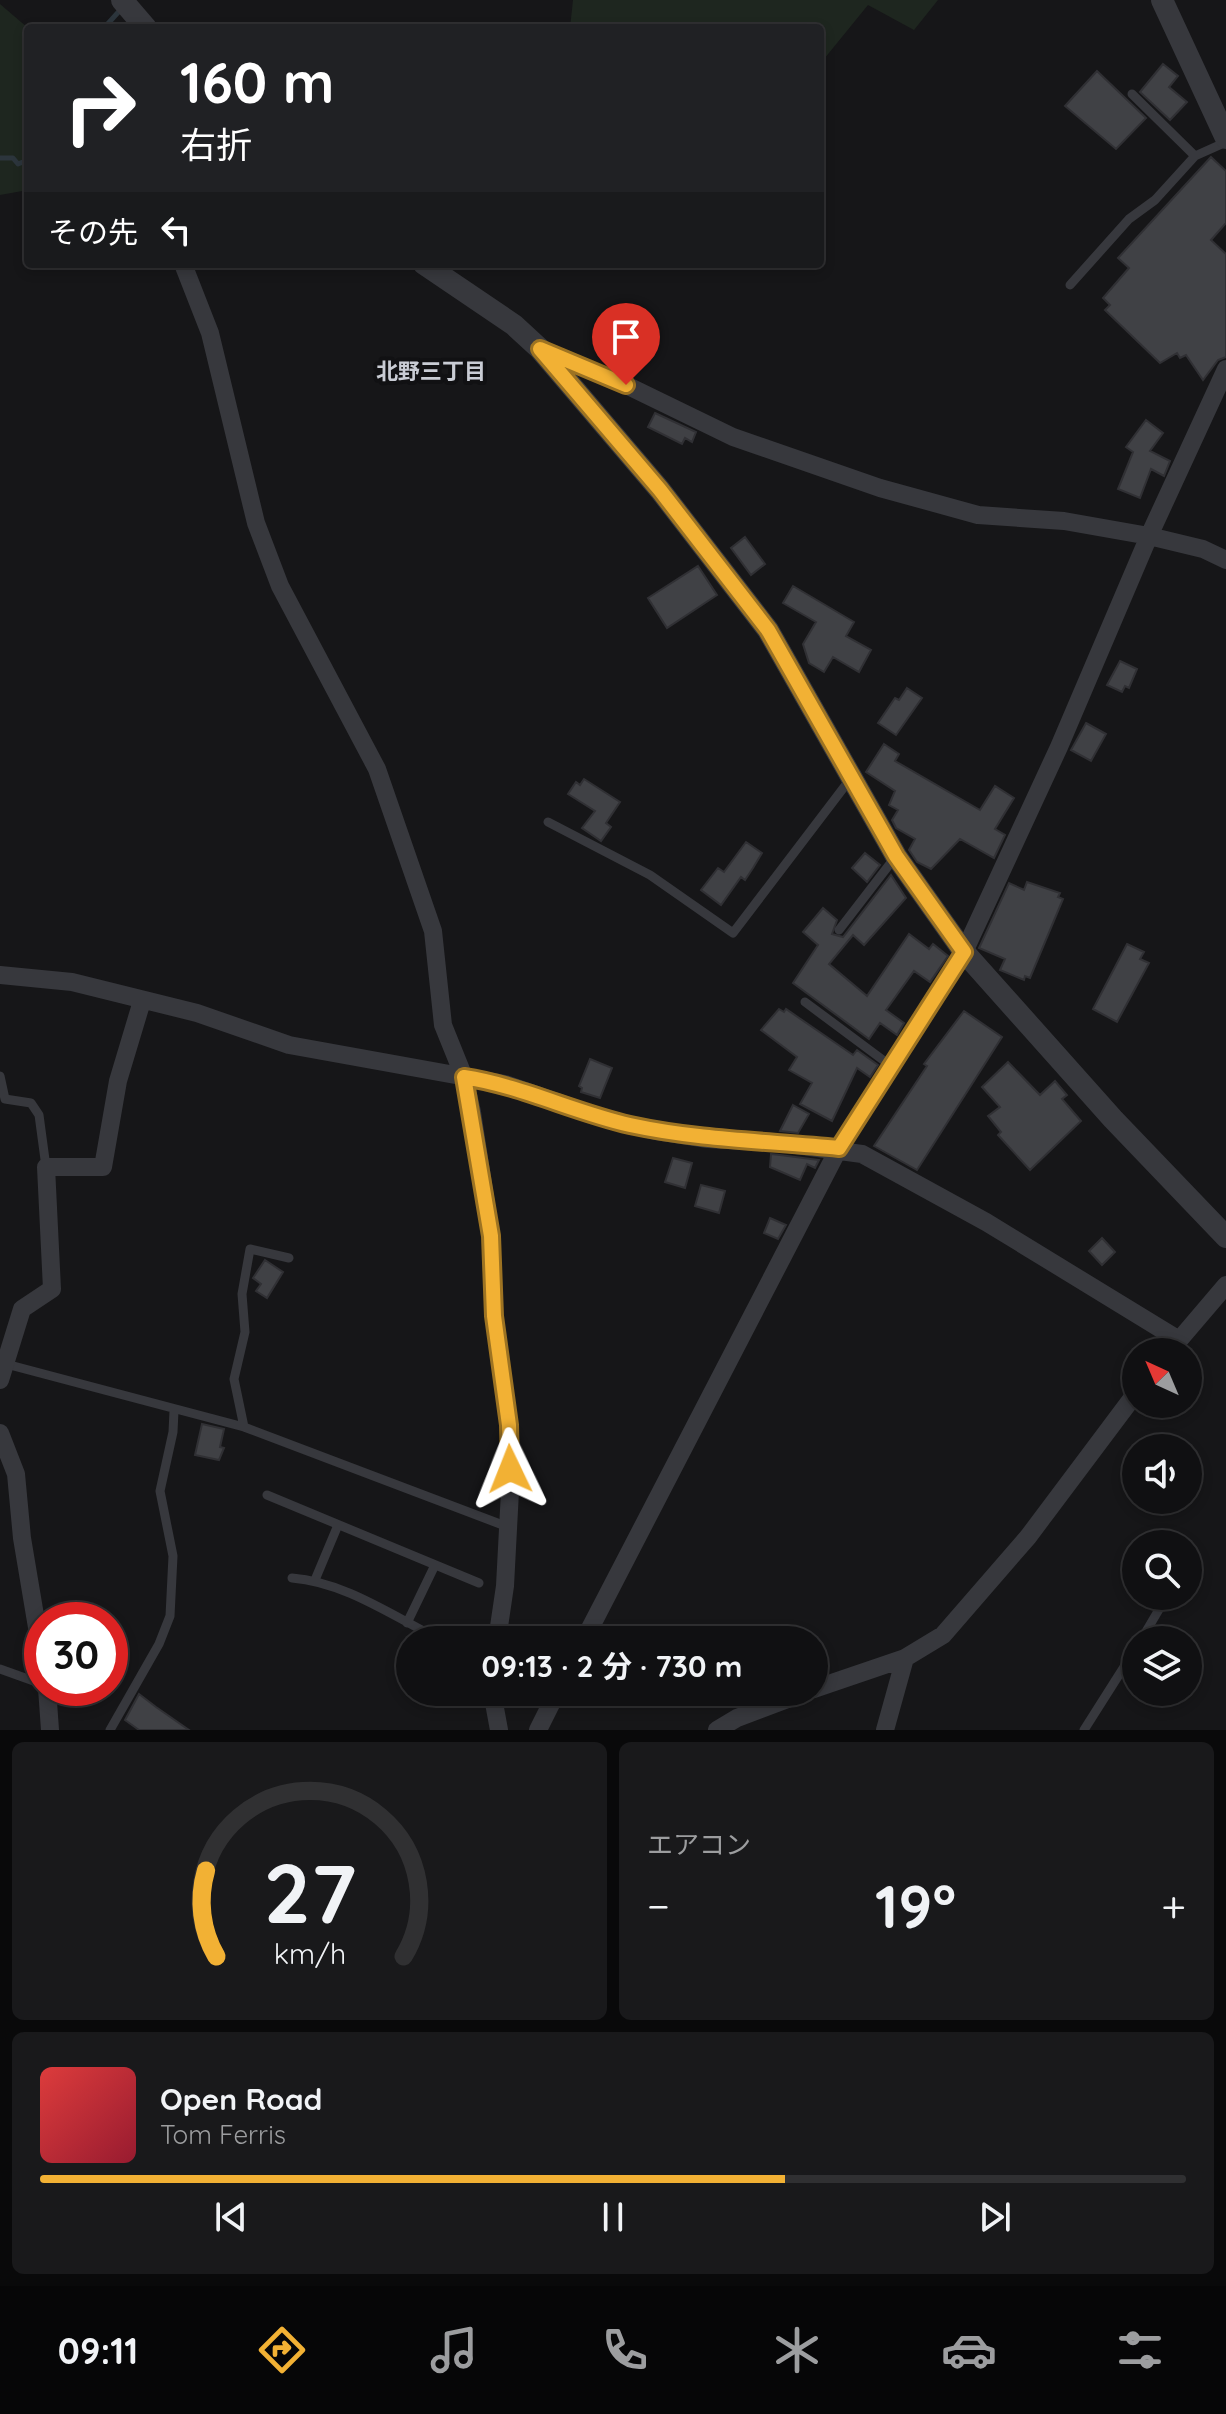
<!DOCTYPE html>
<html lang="ja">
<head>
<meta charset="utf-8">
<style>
	:root { --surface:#101012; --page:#19191b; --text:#f1f3f6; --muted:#9c9d9f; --line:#303032; --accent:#f2b134 }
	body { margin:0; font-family:Quicksand,"Noto Sans JP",sans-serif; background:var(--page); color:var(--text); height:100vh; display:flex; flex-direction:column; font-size:30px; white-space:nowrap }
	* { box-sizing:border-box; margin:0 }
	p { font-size:26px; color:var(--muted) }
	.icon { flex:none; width:44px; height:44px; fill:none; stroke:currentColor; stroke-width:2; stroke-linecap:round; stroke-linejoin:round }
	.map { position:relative; height:1730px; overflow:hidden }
	.details { display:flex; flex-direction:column; gap:12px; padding:12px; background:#09090a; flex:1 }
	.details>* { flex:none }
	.guide { position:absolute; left:24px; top:24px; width:800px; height:244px; border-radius:8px; box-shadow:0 4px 12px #0003,0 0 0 2px var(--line); background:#202124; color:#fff; overflow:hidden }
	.needle { width:52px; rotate:316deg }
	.buttons { position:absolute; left:1122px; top:1338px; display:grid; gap:16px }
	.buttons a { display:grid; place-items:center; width:80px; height:80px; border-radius:50%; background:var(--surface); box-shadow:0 4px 12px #0003,0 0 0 2px var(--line); font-size:40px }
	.speed { position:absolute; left:24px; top:1602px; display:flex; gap:16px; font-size:40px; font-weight:700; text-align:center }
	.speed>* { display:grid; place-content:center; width:104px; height:104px; border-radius:50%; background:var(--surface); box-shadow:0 4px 12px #0003,0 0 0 2px var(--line); line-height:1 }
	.speed .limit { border:12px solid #d22; background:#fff; color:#111 }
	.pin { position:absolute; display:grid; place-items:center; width:68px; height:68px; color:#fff; margin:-82px -34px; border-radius:50% 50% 50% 0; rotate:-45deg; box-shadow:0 0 8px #0007 }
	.pin .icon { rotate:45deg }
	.me { position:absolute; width:88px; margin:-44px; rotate:358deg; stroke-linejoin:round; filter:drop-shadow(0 0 6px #0008) }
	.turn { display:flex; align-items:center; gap:28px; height:168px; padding:0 24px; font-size:36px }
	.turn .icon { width:104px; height:104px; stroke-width:2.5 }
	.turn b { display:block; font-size:56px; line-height:68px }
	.then { display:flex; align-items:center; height:76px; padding:0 24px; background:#0003; gap:16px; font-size:30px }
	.big { font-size:60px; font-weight:700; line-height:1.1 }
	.details .widget { flex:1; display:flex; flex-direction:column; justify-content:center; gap:12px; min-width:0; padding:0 28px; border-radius:12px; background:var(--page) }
	.details .dial { align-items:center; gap:0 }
	.dial svg { height:208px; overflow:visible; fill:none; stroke:var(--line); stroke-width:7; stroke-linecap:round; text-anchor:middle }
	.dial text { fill:var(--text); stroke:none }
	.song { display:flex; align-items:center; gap:24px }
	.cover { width:96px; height:96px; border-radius:12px; background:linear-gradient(135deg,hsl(0 70% 55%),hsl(350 70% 35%)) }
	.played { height:8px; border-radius:4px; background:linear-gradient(90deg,var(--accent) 65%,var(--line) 65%) }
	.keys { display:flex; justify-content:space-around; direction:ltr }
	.heat { display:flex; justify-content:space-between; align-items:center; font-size:44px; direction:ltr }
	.details .tiles { flex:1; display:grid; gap:12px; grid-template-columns:1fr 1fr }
	.widget:last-child { grid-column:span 2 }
	.trip { position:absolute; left:396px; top:1626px; width:432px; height:80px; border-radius:40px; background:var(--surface); box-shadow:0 4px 12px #0003,0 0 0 2px var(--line); font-weight:700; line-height:80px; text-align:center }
	.menu { display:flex; height:128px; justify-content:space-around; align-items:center; background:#060607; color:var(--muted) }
	.menu .icon { width:56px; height:56px }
	.menu .current { color:var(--accent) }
	.menu b { font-size:36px; color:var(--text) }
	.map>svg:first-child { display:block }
</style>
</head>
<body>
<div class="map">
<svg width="1226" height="1730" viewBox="0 0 1226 1730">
	<rect width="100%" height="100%" fill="#161618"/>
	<path fill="#1e261f" d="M 573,0 L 938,0 L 914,30 L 868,5 L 820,64 L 820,28 L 570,28 Z
		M 0,4 L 28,28 L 28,190 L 0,195 Z"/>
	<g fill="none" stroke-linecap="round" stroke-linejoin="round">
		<path stroke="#2c353c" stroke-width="5" d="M 104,28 L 122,8
			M 0,158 L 13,158 L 18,164 L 28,160"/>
	</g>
	<path fill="#404145" stroke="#303034" stroke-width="2" d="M 1163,64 L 1178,76 L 1169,87 L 1187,102 L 1170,120 L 1140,92 Z
		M 1097,71 L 1146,118 L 1116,149 L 1065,106 Z
		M 1211,157 L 1226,171 L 1226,223 L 1211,240 L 1226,254 L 1226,357 L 1218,360 L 1203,380 L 1186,355 L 1180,358 L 1177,353 L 1160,363 L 1105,310 L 1110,305 L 1103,298 L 1129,268 L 1118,258 Z
		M 655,413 L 696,432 L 692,442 L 685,438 L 682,444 L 648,427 Z
		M 1146,420 L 1163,433 L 1150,451 L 1170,461 L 1164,476 L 1151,469 L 1140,498 L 1118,489 L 1133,452 L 1126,447 Z
		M 745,537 L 765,564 L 751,575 L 731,548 Z
		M 698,566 L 717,595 L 667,628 L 648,598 Z
		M 793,586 L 854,622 L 846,636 L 871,650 L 859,672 L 833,657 L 824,672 L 809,663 L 803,644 L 816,622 L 783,603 Z
		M 1120,661 L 1137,669 L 1129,688 L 1125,686 L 1122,692 L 1107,685 Z
		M 907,688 L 922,698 L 896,735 L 878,723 L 895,698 L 899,700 Z
		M 1086,723 L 1106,734 L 1091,761 L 1071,750 Z
		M 884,744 L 899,754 L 895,761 L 980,810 L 995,786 L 1014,798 L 995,829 L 1005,835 L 994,858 L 960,839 L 931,869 L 917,862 L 909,850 L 915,839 L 896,828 L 892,820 L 898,810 L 889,805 L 895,791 L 866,772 Z
		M 584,779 L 620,802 L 606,823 L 611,827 L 601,841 L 582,828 L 595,811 L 568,794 L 576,782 L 580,785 Z
		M 746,842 L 762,853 L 753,868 L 745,880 L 741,877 L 721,905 L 701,890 L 718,868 L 724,872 Z
		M 865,853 L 880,865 L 867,882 L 852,868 Z
		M 891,875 L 906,898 L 864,945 L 853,935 L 829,964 L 867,996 L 909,934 L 929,949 L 933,944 L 948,956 L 930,982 L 914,971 L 886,1010 L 904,1023 L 897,1035 L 880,1023 L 869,1039 L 793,983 L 818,945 L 803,932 L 823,908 L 837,920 L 832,934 L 843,937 Z
		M 1027,882 L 1060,893 L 1058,897 L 1063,899 L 1030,978 L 1025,976 L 1024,980 L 1000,970 L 1005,959 L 979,948 L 1009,883 L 1024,890 Z
		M 1127,944 L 1144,952 L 1140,959 L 1149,963 L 1117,1022 L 1093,1009 Z
		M 779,1009 L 784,1012 L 786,1009 L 853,1055 L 857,1050 L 878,1065 L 870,1077 L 857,1068 L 832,1121 L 800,1104 L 812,1083 L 789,1070 L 797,1057 L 761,1030 Z
		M 964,1011 L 1002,1037 L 917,1170 L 874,1146 L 927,1066 L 924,1064 Z
		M 590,1059 L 612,1068 L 600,1098 L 581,1092 L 582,1088 L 579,1086 Z
		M 1008,1062 L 1040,1095 L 1055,1081 L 1067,1095 L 1062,1099 L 1081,1121 L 1030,1170 L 998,1135 L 1001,1132 L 988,1116 L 1000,1107 L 982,1087 Z
		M 793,1105 L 809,1114 L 798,1133 L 780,1131 Z
		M 771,1154 L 780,1155 L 819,1160 L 815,1168 L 807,1164 L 800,1180 L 770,1167 Z
		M 673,1158 L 692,1163 L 685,1188 L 665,1182 Z
		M 701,1185 L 725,1191 L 719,1213 L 695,1206 Z
		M 770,1218 L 786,1225 L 778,1239 L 764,1233 Z
		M 1102,1238 L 1115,1252 L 1102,1265 L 1089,1251 Z
		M 265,1260 L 283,1272 L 267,1298 L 256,1291 L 261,1284 L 253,1278 Z
		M 202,1424 L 224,1429 L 220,1447 L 224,1448 L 219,1460 L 195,1455 Z
		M 139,1694 L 156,1707 L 189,1730 L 139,1730 L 125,1720 Z"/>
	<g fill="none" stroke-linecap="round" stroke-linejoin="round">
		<path stroke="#37383d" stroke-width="9" d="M 1132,94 L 1195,156 L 1226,142
			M 1070,285 L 1129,219 L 1155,200 L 1195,156
			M 548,822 L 650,875 L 733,933 L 851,778
			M 839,930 L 896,856
			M 805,1002 L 891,1066
			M 0,1076 L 5,1099 L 31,1103 L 39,1115 L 46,1167
			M 6,1364 L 244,1427 L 508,1527
			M 244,1427 L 234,1379 L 245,1332 L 242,1294 L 250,1249 L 289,1258
			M 267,1495 L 479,1583
			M 292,1578 C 345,1582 394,1617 441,1640
			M 315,1580 L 338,1525
			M 407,1623 L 435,1565
			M 1141,1640 L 1164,1601
			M 0,1669 L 42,1684
			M 110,1730 L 159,1644 L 170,1616 L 173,1556 L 160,1491 L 173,1432 L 174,1411
			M 1084,1730 L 1136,1648"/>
		<path stroke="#37383d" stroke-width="18" d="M 183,264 L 210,333 L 256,523 L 280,586 L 377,769 L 433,931 L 443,1025 L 464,1077 L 472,1112 L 491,1236 L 494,1316 L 509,1425 L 510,1491 L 505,1586 L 497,1640
			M 543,350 L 626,385 L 733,437 L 880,488 L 978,515 L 1064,521 L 1149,536 L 1203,549 L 1226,560
			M 0,975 L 72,982 L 197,1013 L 289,1045 L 505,1084 L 606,1119 L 656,1131 L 708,1139 L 781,1143 L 862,1154 L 986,1222 L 1179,1340
			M 1169,1352 L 1226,1285
			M 0,1380 L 22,1309 L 52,1289 L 46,1167 L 103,1167 L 118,1081 L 142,1001
			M 0,1433 L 16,1474 L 22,1538 L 42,1657
			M 584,1640 L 839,1148 L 964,952 L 1059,747 L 1149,536 L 1226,369
			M 47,1688 L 50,1730
			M 814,1689 L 905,1658 L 943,1635 L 1028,1537 L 1136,1393
			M 492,1692 L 499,1730
			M 538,1730 L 557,1692
			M 717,1730 L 737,1718 L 806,1692
			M 885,1730 L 905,1658"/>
		<path stroke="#37383d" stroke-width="22" d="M 122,0 L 146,28
			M 1162,0 L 1226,138
			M 424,264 L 514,325 L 540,349 L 660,490 L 768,630 L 896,856 L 964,952 L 1113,1119 L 1226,1237"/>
	</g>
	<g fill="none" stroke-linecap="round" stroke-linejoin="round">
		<g stroke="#9d7322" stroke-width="20">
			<path id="route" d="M 510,1469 L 509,1425 L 494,1316 L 491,1236 L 464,1077 C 522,1086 573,1112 630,1125 C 699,1140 768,1141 839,1148 L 964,952 L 896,856 L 768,630 L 660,490 L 540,349 L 626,385"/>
		</g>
		<use href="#route" stroke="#f2b134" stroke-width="14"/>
	</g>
	<g text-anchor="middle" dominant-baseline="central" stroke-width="8" stroke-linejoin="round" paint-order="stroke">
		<g font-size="22" font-weight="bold" fill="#c9ccd4" stroke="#111113">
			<text x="431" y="371">北野三丁目</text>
		</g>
	</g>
</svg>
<div class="buttons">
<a><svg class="needle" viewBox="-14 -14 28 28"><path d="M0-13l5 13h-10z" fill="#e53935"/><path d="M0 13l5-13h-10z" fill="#9c9d9f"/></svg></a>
<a><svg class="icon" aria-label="sound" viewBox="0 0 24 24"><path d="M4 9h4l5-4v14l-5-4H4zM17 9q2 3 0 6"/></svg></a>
<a><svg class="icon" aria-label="search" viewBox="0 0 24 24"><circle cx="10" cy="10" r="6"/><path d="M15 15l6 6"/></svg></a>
<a><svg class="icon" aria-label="layers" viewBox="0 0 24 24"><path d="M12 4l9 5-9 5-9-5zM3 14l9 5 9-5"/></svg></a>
</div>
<div class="speed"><div class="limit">30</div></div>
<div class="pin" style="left:626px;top:385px;background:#d93025"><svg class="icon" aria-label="arrive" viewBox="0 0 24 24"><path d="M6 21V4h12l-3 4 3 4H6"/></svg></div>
<svg class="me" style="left:510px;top:1469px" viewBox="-20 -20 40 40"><path d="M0-17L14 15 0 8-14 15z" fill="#f2b134" stroke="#fff" stroke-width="4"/></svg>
<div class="trip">09:13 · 2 分 · 730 m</div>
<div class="guide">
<div class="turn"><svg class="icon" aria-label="right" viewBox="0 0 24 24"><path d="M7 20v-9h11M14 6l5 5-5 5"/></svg><div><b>160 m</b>右折</div></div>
<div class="then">その先<svg class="icon" aria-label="left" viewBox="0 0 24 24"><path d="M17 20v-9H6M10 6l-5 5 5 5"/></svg></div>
</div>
</div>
<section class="details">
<div class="tiles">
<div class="widget dial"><svg viewBox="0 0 100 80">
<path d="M14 69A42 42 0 1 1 86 69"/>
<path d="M14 69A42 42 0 0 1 10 36" stroke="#f2b134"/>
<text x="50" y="56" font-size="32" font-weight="700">27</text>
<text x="50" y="72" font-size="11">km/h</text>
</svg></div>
<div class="widget"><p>エアコン</p>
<div class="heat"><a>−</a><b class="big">19°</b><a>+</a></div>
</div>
<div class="widget">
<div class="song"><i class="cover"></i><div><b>Open Road</b><p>Tom Ferris</p></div></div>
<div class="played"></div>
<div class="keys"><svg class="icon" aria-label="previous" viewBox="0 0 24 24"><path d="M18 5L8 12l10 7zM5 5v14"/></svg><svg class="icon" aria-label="pause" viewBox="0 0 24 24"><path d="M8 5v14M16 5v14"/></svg><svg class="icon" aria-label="next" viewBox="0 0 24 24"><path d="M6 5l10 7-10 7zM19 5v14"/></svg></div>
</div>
</div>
</section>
<nav class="menu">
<b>09:11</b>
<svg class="icon current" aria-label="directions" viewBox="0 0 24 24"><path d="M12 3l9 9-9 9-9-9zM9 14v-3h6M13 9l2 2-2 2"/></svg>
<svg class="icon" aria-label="music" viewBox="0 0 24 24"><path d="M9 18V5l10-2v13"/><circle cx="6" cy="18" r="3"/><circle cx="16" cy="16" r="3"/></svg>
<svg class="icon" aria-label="phone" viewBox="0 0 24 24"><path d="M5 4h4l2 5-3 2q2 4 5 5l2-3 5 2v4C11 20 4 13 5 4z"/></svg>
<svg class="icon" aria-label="climate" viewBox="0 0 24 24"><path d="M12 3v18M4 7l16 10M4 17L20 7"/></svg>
<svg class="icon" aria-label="car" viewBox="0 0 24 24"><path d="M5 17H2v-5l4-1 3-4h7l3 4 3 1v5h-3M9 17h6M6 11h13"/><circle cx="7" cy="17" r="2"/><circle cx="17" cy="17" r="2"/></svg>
<svg class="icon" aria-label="filters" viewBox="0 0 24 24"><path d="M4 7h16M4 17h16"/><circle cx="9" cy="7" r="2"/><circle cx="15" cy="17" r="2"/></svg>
</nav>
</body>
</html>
